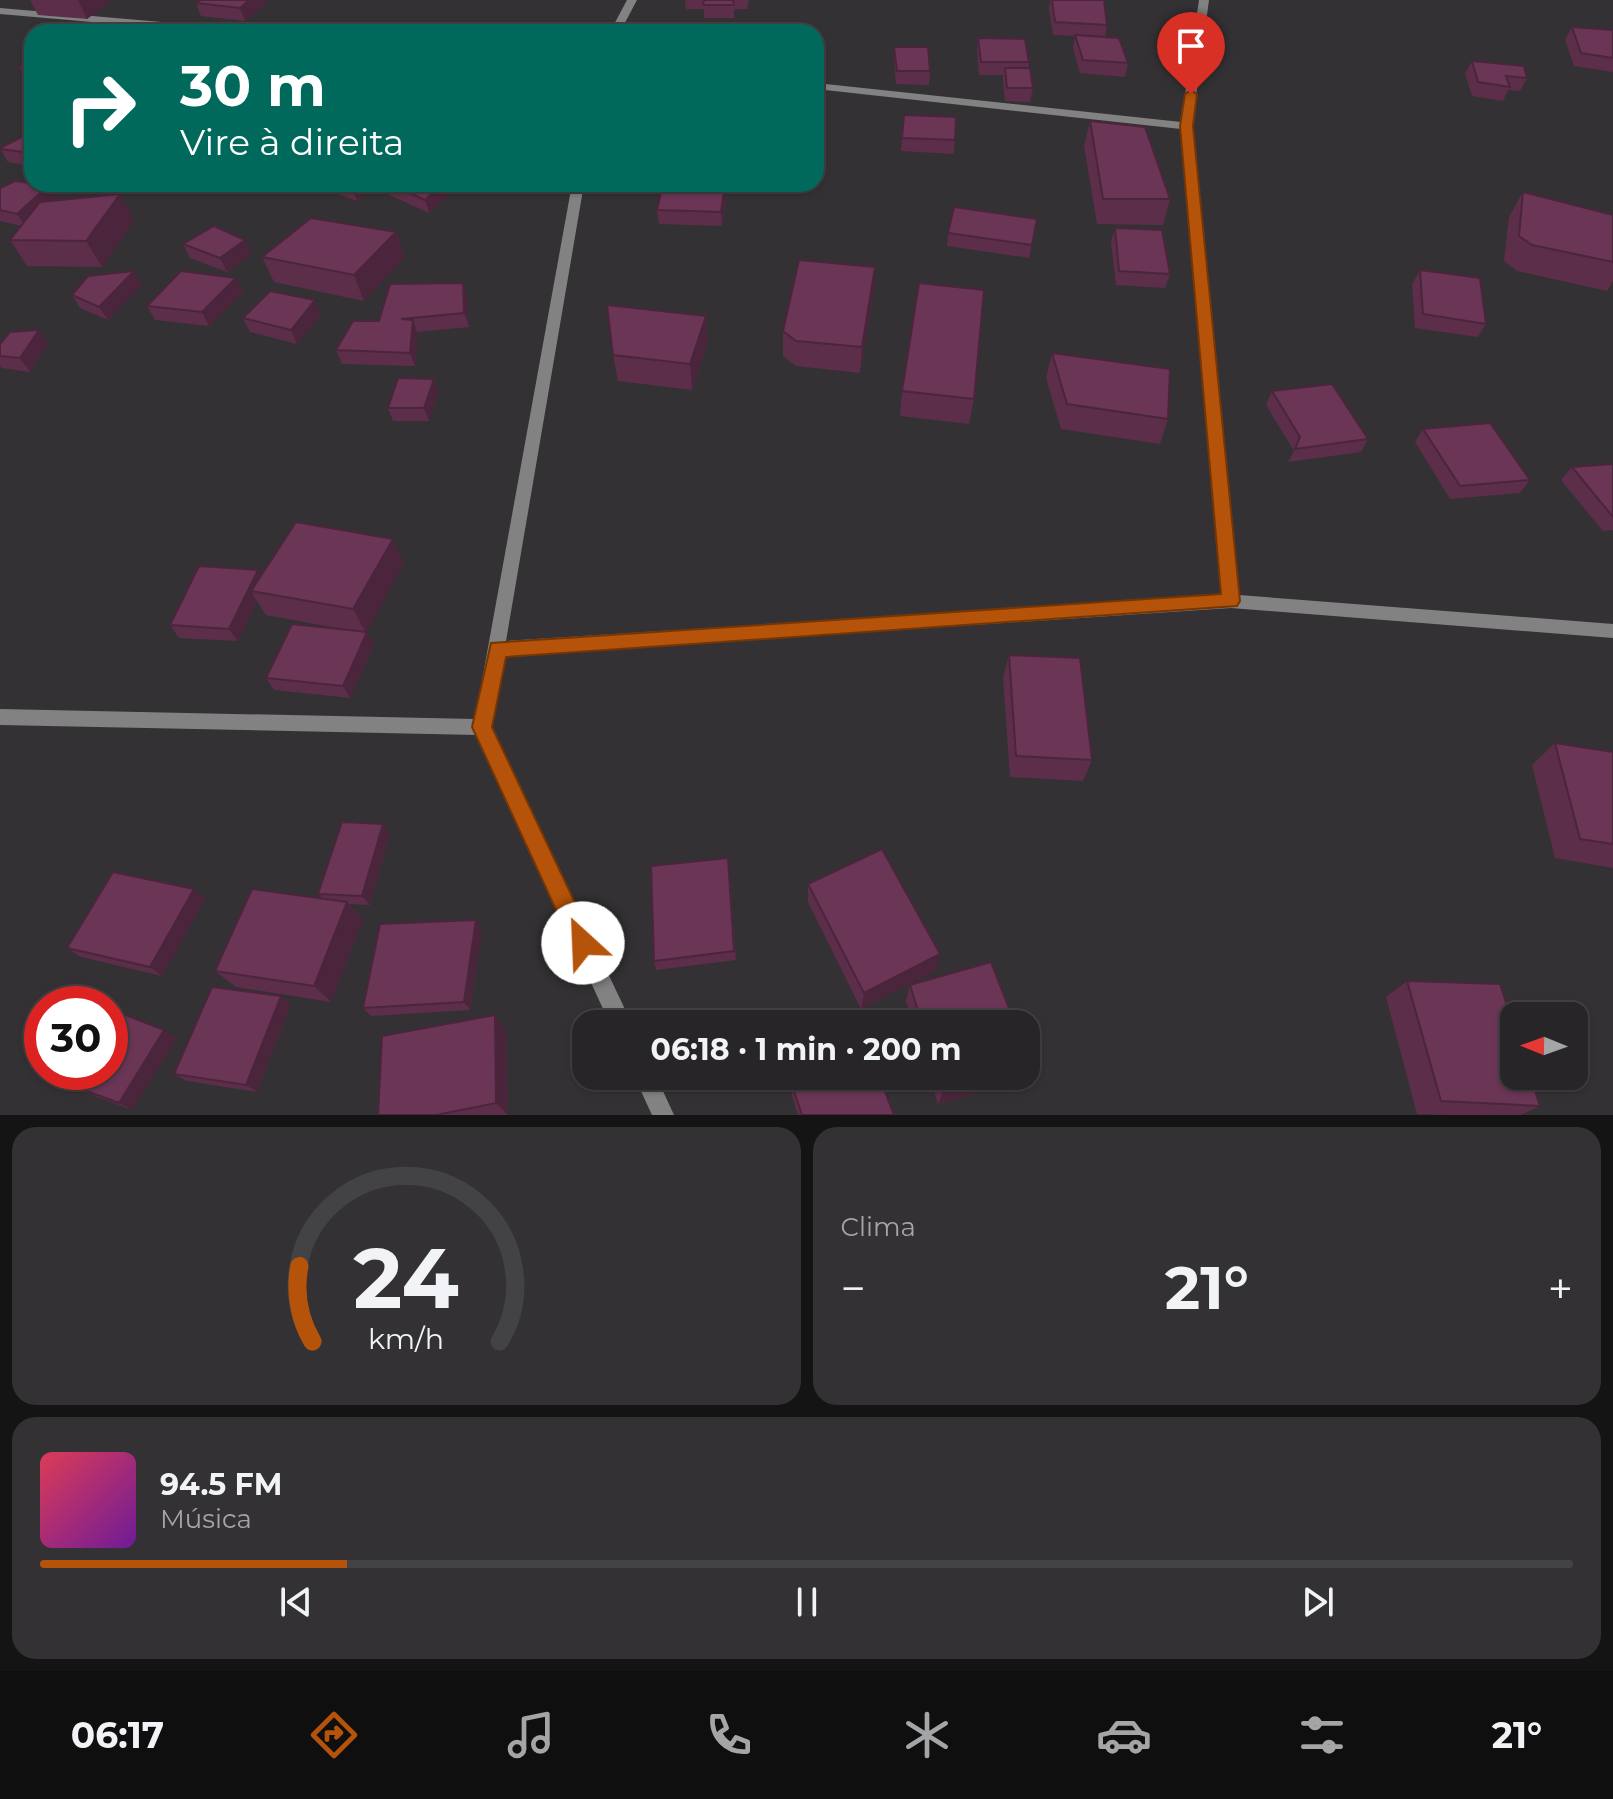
<!DOCTYPE html>
<html lang="pt">
<head>
<meta charset="utf-8">
<style>
	:root { --surface:#272527; --page:#333133; --text:#f1f3f6; --muted:#a4a5a7; --line:#434244; --accent:#b45309 }
	body { margin:0; font-family:Montserrat,sans-serif; background:var(--page); color:var(--text); height:100vh; display:flex; flex-direction:column; font-size:30px; white-space:nowrap }
	* { box-sizing:border-box; margin:0 }
	p { font-size:26px; color:var(--muted) }
	.icon { flex:none; width:44px; height:44px; fill:none; stroke:currentColor; stroke-width:2; stroke-linecap:round; stroke-linejoin:round }
	.map { position:relative; height:1115px; overflow:hidden }
	.details { display:flex; flex-direction:column; gap:12px; padding:12px; background:#151415; flex:1 }
	.details>* { flex:none }
	.guide { position:absolute; left:24px; top:24px; width:800px; height:168px; border-radius:24px; box-shadow:0 2px 6px #0004,0 0 0 2px var(--line); background:#00695c; color:#fff; overflow:hidden }
	.needle { width:52px; rotate:271deg }
	.controls { position:absolute; left:1500px; top:1002px; display:grid; gap:16px }
	.controls a { display:grid; place-items:center; width:88px; height:88px; border-radius:16px; background:var(--surface); box-shadow:0 2px 6px #0004,0 0 0 2px var(--line); font-size:40px }
	.speed { position:absolute; left:24px; top:986px; display:flex; gap:16px; font-size:40px; font-weight:700; text-align:center }
	.speed>* { display:grid; place-content:center; width:104px; height:104px; border-radius:50%; background:var(--surface); box-shadow:0 2px 6px #0004,0 0 0 2px var(--line); line-height:1 }
	.speed .limit { border:12px solid #d22; background:#fff; color:#111 }
	.pin { position:absolute; display:grid; place-items:center; width:68px; height:68px; color:#fff; margin:-82px -34px; border-radius:50% 50% 50% 0; rotate:-45deg; box-shadow:0 0 8px #0007 }
	.pin .icon { rotate:45deg }
	.me { position:absolute; width:88px; margin:-44px; rotate:335deg; stroke-linejoin:round; filter:drop-shadow(0 0 6px #0008) }
	.turn { display:flex; align-items:center; gap:28px; height:168px; padding:0 24px; font-size:36px }
	.turn .icon { width:104px; height:104px; stroke-width:2.5 }
	.turn b { display:block; font-size:56px; line-height:68px }
	.big { font-size:60px; font-weight:700; line-height:1.1 }
	.details .card { flex:1; display:flex; flex-direction:column; justify-content:center; gap:12px; min-width:0; padding:0 28px; border-radius:24px; background:var(--page) }
	.details .dial { align-items:center; gap:0 }
	.dial svg { height:208px; overflow:visible; fill:none; stroke:var(--line); stroke-width:7; stroke-linecap:round; text-anchor:middle }
	.dial text { fill:var(--text); stroke:none }
	.song { display:flex; align-items:center; gap:24px }
	.cover { width:96px; height:96px; border-radius:12px; background:linear-gradient(135deg,hsl(350 70% 55%),hsl(280 70% 35%)) }
	.played { height:8px; border-radius:4px; background:linear-gradient(90deg,var(--accent) 20%,var(--line) 20%) }
	.keys { display:flex; justify-content:space-around; direction:ltr }
	.heat { display:flex; justify-content:space-between; align-items:center; font-size:44px; direction:ltr }
	.details .tiles { flex:1; display:grid; gap:12px; grid-template-columns:1fr 1fr }
	.card:last-child { grid-column:span 2 }
	.trip { position:absolute; left:572px; top:1010px; width:468px; height:80px; border-radius:24px; background:var(--surface); box-shadow:0 2px 6px #0004,0 0 0 2px var(--line); font-weight:700; line-height:80px; text-align:center }
	.tabs { display:flex; height:128px; justify-content:space-around; align-items:center; background:#100f10; color:var(--muted) }
	.tabs .icon { width:56px; height:56px }
	.tabs .selected { color:var(--accent) }
	.tabs b { font-size:36px; color:var(--text) }
	.map>svg:first-child { display:block }
</style>
</head>
<body>
<div class="map">
<svg width="1613" height="1115" viewBox="0 0 1613 1115">
	<rect width="100%" height="100%" fill="#343134"/>
	<g fill="none" stroke-linecap="round" stroke-linejoin="round">
		<path fill="#828283" fill-rule="evenodd" d="M 627,0 L 637,0 L 620,32 L 610,32 Z
			M 1199,0 L 1209,0 L 1192,126 L 1239,595 L 1613,624 L 1613,638 L 1231,608 L 503,656 L 491,727 L 632,1024 L 610,1024 L 477,735 L 0,725 L 0,709 L 475,719 L 572,184 L 584,184 L 506,641 L 1222,595 L 1181,129 L 816,89 L 816,83 L 1181,122 Z
			M 0,8 L 242,29 L 247,32 L 207,32 L 0,14 Z
			M 634,1076 L 656,1076 L 674,1115 L 652,1115 Z"/>
	</g>
	<path fill="#5c2e4a" d="M 30,0 L 112,0 L 87,19 L 38,15 Z
		M 201,0 L 269,0 L 245,21 L 201,16 L 196,3 Z
		M 685,0 L 749,0 L 747,9 L 734,9 L 734,18 L 704,18 L 704,9 L 686,9 Z
		M 1050,0 L 1104,0 L 1107,25 L 1105,37 L 1128,63 L 1125,77 L 1080,73 L 1073,48 L 1075,36 L 1053,35 L 1049,9 Z
		M 1572,27 L 1613,30 L 1613,72 L 1574,66 L 1565,40 Z
		M 978,38 L 1029,62 L 1028,68 L 1033,88 L 1030,102 L 1005,101 L 1003,81 L 1003,75 L 979,75 L 977,51 Z
		M 894,47 L 930,71 L 929,85 L 896,84 L 894,60 Z
		M 32,57 L 32,80 L 26,80 L 19,66 Z
		M 1472,61 L 1527,78 L 1520,91 L 1508,90 L 1503,101 L 1472,96 L 1465,74 Z
		M 904,115 L 955,140 L 954,154 L 901,151 Z
		M 1090,121 L 1170,199 L 1163,225 L 1097,224 L 1084,146 Z
		M 32,132 L 32,166 L 8,162 L 0,148 Z
		M 330,184 L 374,184 L 357,201 L 333,192 Z
		M 380,184 L 460,184 L 429,213 L 383,192 Z
		M 0,188 L 58,198 L 55,201 L 120,194 L 134,220 L 102,267 L 27,266 L 10,240 L 21,226 L 0,221 Z
		M 727,191 L 722,226 L 659,224 L 657,210 Z
		M 1523,192 L 1613,215 L 1613,281 L 1607,291 L 1517,271 L 1504,261 L 1509,217 Z
		M 1037,219 L 1029,258 L 947,246 L 948,233 Z
		M 1115,228 L 1170,274 L 1165,288 L 1116,285 L 1111,242 Z
		M 396,232 L 405,257 L 364,301 L 274,282 L 262,257 Z
		M 183,244 L 252,254 L 227,272 L 190,258 Z
		M 1420,270 L 1486,324 L 1478,337 L 1415,328 L 1412,284 Z
		M 236,278 L 243,292 L 209,326 L 155,320 L 147,306 Z
		M 463,283 L 467,297 L 469,327 L 417,332 L 415,366 L 342,364 L 336,350 L 379,321 Z
		M 142,285 L 108,320 L 80,308 L 72,295 Z
		M 874,292 L 860,373 L 796,366 L 783,356 L 783,331 Z
		M 321,314 L 297,344 L 250,332 L 243,318 Z
		M 706,316 L 708,342 L 692,390 L 618,381 L 613,355 Z
		M 48,343 L 30,372 L 2,368 L 0,366 L 0,344 Z
		M 1052,353 L 1168,419 L 1160,444 L 1061,429 L 1046,378 Z
		M 902,391 L 974,399 L 969,424 L 900,416 Z
		M 1272,391 L 1368,439 L 1361,452 L 1288,462 L 1294,451 L 1266,405 Z
		M 439,392 L 429,421 L 393,421 L 388,408 Z
		M 1423,429 L 1530,480 L 1520,493 L 1450,499 L 1415,442 Z
		M 1613,464 L 1613,530 L 1603,531 L 1561,480 L 1572,467 Z
		M 404,563 L 366,632 L 374,644 L 350,698 L 274,690 L 266,678 L 353,631 L 266,615 L 257,601 L 238,641 L 179,638 L 170,625 L 258,570 L 261,576 Z
		M 1009,655 L 1092,760 L 1083,781 L 1010,777 L 1003,678 Z
		M 1555,743 L 1613,752 L 1613,868 L 1555,858 L 1532,765 Z
		M 383,824 L 390,834 L 370,905 L 349,904 L 363,920 L 331,1002 L 236,987 L 215,971 L 323,898 L 318,894 Z
		M 729,868 L 736,960 L 656,970 L 654,961 Z
		M 808,884 L 936,970 L 861,1009 L 808,902 Z
		M 194,889 L 205,899 L 162,976 L 81,957 L 67,948 Z
		M 482,930 L 470,1010 L 371,1016 L 363,1008 Z
		M 1407,981 L 1540,1106 L 1521,1115 L 1444,1115 L 1417,1114 L 1386,997 Z
		M 910,985 L 1015,1024 L 914,1024 L 906,1001 Z
		M 281,996 L 291,1004 L 257,1092 L 187,1081 L 174,1074 Z
		M 495,1015 L 506,1030 L 508,1115 L 378,1115 Z
		M 177,1038 L 132,1110 L 56,1081 L 41,1074 Z
		M 930,1076 L 1024,1076 L 1022,1079 L 938,1104 Z
		M 791,1082 L 894,1115 L 798,1115 L 792,1095 Z"/>
	<path fill="#4b253c" d="M 78,0 L 112,0 L 87,19 Z
		M 249,0 L 269,0 L 245,21 L 240,8 Z
		M 50,184 L 58,198 L 26,227 L 17,214 Z
		M 351,184 L 374,184 L 357,201 Z
		M 442,184 L 460,184 L 429,213 L 425,200 Z
		M 725,184 L 727,184 L 727,191 L 722,226 L 721,212 Z
		M 120,194 L 134,220 L 102,267 L 86,241 Z
		M 396,232 L 405,257 L 364,301 L 354,275 Z
		M 245,240 L 252,254 L 227,272 L 220,258 Z
		M 875,267 L 874,292 L 860,373 L 862,347 Z
		M 134,271 L 142,285 L 108,320 L 99,307 Z
		M 236,278 L 243,292 L 209,326 L 202,312 Z
		M 463,283 L 467,297 L 469,327 L 464,313 Z
		M 315,300 L 321,314 L 297,344 L 291,330 Z
		M 706,316 L 708,342 L 692,390 L 690,364 Z
		M 413,320 L 418,334 L 415,366 L 410,353 Z
		M 39,330 L 48,343 L 30,372 L 20,358 Z
		M 434,379 L 439,392 L 429,421 L 424,408 Z
		M 393,539 L 404,563 L 366,633 L 353,609 Z
		M 258,570 L 266,583 L 251,591 L 257,601 L 238,641 L 229,629 Z
		M 367,632 L 374,644 L 350,698 L 343,686 Z
		M 383,824 L 390,834 L 370,905 L 362,896 Z
		M 194,889 L 205,899 L 162,976 L 150,967 Z
		M 347,902 L 363,920 L 331,1002 L 314,986 Z
		M 476,920 L 482,930 L 470,1010 L 464,1002 Z
		M 940,954 L 936,970 L 861,1009 L 864,993 Z
		M 281,996 L 291,1004 L 257,1092 L 246,1085 Z
		M 495,1015 L 506,1030 L 508,1115 L 496,1103 Z
		M 164,1030 L 177,1038 L 132,1110 L 119,1103 Z
		M 996,1076 L 1024,1076 L 1022,1079 L 938,1104 L 943,1092 Z"/>
	<path fill="#6b3556" stroke="#4b253c" stroke-width="2" d="M 201,0 L 249,0 L 240,8 L 196,3 Z
		M 704,0 L 733,0 L 734,5 L 703,5 Z
		M 1052,0 L 1104,0 L 1107,25 L 1055,22 Z
		M 691,26 L 737,27 L 736,32 L 690,32 Z
		M 1572,27 L 1613,30 L 1613,58 L 1581,53 Z
		M 1075,35 L 1119,38 L 1128,63 L 1083,60 Z
		M 978,38 L 1025,39 L 1029,62 L 981,62 Z
		M 894,47 L 928,47 L 930,71 L 897,71 Z
		M 32,57 L 32,68 L 19,66 Z
		M 1472,61 L 1524,66 L 1527,78 L 1506,76 L 1510,87 L 1478,82 Z
		M 1005,68 L 1030,68 L 1033,88 L 1007,88 Z
		M 904,115 L 956,117 L 955,140 L 902,138 Z
		M 1090,121 L 1145,127 L 1170,199 L 1103,199 Z
		M 32,132 L 32,153 L 0,149 L 0,148 Z
		M 15,181 L 32,183 L 32,184 L 50,184 L 17,214 L 0,210 L 0,188 Z
		M 390,184 L 442,184 L 425,200 Z
		M 663,184 L 725,184 L 721,212 L 657,210 Z
		M 1523,192 L 1613,215 L 1613,262 L 1532,245 L 1519,236 Z
		M 120,194 L 86,241 L 10,240 L 40,202 Z
		M 954,207 L 1037,219 L 1032,245 L 948,233 Z
		M 311,218 L 396,232 L 354,275 L 262,257 Z
		M 214,226 L 245,240 L 220,258 L 183,244 Z
		M 1115,228 L 1162,230 L 1170,274 L 1119,271 Z
		M 799,260 L 875,267 L 862,347 L 796,341 L 783,331 Z
		M 1420,270 L 1480,278 L 1486,324 L 1423,314 Z
		M 134,271 L 99,307 L 72,295 L 88,276 Z
		M 181,271 L 236,278 L 202,312 L 147,306 Z
		M 463,283 L 464,313 L 401,319 L 413,320 L 410,353 L 336,350 L 353,321 L 379,321 L 390,284 Z
		M 919,283 L 984,290 L 974,399 L 902,391 Z
		M 270,291 L 315,300 L 291,330 L 243,318 Z
		M 607,305 L 706,316 L 690,364 L 613,355 Z
		M 39,330 L 20,358 L 0,356 L 0,344 L 10,332 Z
		M 1052,353 L 1170,369 L 1168,419 L 1067,404 Z
		M 398,378 L 434,379 L 424,408 L 388,408 Z
		M 1332,384 L 1368,439 L 1295,449 L 1300,437 L 1272,391 Z
		M 1490,423 L 1530,480 L 1460,486 L 1423,429 Z
		M 1613,464 L 1613,517 L 1572,467 Z
		M 296,522 L 393,539 L 353,609 L 251,591 Z
		M 199,566 L 258,570 L 229,629 L 170,625 Z
		M 292,624 L 367,632 L 343,686 L 266,678 Z
		M 1009,655 L 1080,658 L 1092,760 L 1016,756 Z
		M 1555,743 L 1613,752 L 1613,844 L 1580,839 Z
		M 342,822 L 383,824 L 362,896 L 318,894 Z
		M 882,849 L 940,954 L 864,993 L 808,884 Z
		M 728,858 L 734,951 L 654,961 L 651,866 Z
		M 113,872 L 194,889 L 150,967 L 67,948 Z
		M 252,889 L 347,902 L 314,986 L 215,971 Z
		M 476,920 L 464,1002 L 363,1008 L 380,924 Z
		M 991,962 L 1015,1024 L 922,1024 L 910,985 Z
		M 1407,981 L 1500,984 L 1514,1027 L 1514,1076 L 1530,1076 L 1540,1106 L 1441,1101 Z
		M 212,987 L 281,996 L 246,1085 L 174,1074 Z
		M 110,1009 L 164,1030 L 119,1103 L 41,1074 L 42,1072 L 110,1072 Z
		M 495,1015 L 496,1103 L 436,1115 L 378,1115 L 382,1036 Z
		M 1026,1055 L 1030,1066 L 1026,1067 Z
		M 807,1076 L 879,1076 L 894,1115 L 802,1115 L 791,1082 Z
		M 938,1076 L 996,1076 L 943,1092 Z"/>
	<path fill="#b45309" stroke="#753606" stroke-width="2" d="M 1191,90 L 1197,94 L 1193,126 L 1240,601 L 1237,606 L 506,657 L 492,727 L 594,943 L 591,951 L 583,955 L 575,951 L 472,727 L 491,643 L 1221,594 L 1180,126 L 1185,94 Z"/>
</svg>
<div class="controls">
<a><svg class="needle" viewBox="-14 -14 28 28"><path d="M0-13l5 13h-10z" fill="#e53935"/><path d="M0 13l5-13h-10z" fill="#a4a5a7"/></svg></a>
</div>
<div class="speed"><div class="limit">30</div></div>
<div class="pin" style="left:1191px;top:94px;background:#d93025"><svg class="icon" aria-label="arrive" viewBox="0 0 24 24"><path d="M6 21V4h12l-3 4 3 4H6"/></svg></div>
<svg class="me" style="left:583px;top:943px" viewBox="-20 -20 40 40"><circle r="19" fill="#fff"/><path d="M0-13L10 11 0 6-10 11z" fill="#b45309"/></svg>
<div class="trip">06:18 · 1 min · 200 m</div>
<div class="guide">
<div class="turn"><svg class="icon" aria-label="right" viewBox="0 0 24 24"><path d="M7 20v-9h11M14 6l5 5-5 5"/></svg><div><b>30 m</b>Vire à direita</div></div>
</div>
</div>
<section class="details">
<div class="tiles">
<div class="card dial"><svg viewBox="0 0 100 80">
<path d="M14 69A42 42 0 1 1 86 69"/>
<path d="M14 69A42 42 0 0 1 9 40" stroke="#b45309"/>
<text x="50" y="56" font-size="32" font-weight="700">24</text>
<text x="50" y="72" font-size="11">km/h</text>
</svg></div>
<div class="card"><p>Clima</p>
<div class="heat"><a>−</a><b class="big">21°</b><a>+</a></div>
</div>
<div class="card">
<div class="song"><i class="cover"></i><div><b>94.5 FM</b><p>Música</p></div></div>
<div class="played"></div>
<div class="keys"><svg class="icon" aria-label="previous" viewBox="0 0 24 24"><path d="M18 5L8 12l10 7zM5 5v14"/></svg><svg class="icon" aria-label="pause" viewBox="0 0 24 24"><path d="M8 5v14M16 5v14"/></svg><svg class="icon" aria-label="next" viewBox="0 0 24 24"><path d="M6 5l10 7-10 7zM19 5v14"/></svg></div>
</div>
</div>
</section>
<nav class="tabs">
<b>06:17</b>
<svg class="icon selected" aria-label="directions" viewBox="0 0 24 24"><path d="M12 3l9 9-9 9-9-9zM9 14v-3h6M13 9l2 2-2 2"/></svg>
<svg class="icon" aria-label="music" viewBox="0 0 24 24"><path d="M9 18V5l10-2v13"/><circle cx="6" cy="18" r="3"/><circle cx="16" cy="16" r="3"/></svg>
<svg class="icon" aria-label="phone" viewBox="0 0 24 24"><path d="M5 4h4l2 5-3 2q2 4 5 5l2-3 5 2v4C11 20 4 13 5 4z"/></svg>
<svg class="icon" aria-label="climate" viewBox="0 0 24 24"><path d="M12 3v18M4 7l16 10M4 17L20 7"/></svg>
<svg class="icon" aria-label="car" viewBox="0 0 24 24"><path d="M5 17H2v-5l4-1 3-4h7l3 4 3 1v5h-3M9 17h6M6 11h13"/><circle cx="7" cy="17" r="2"/><circle cx="17" cy="17" r="2"/></svg>
<svg class="icon" aria-label="filters" viewBox="0 0 24 24"><path d="M4 7h16M4 17h16"/><circle cx="9" cy="7" r="2"/><circle cx="15" cy="17" r="2"/></svg>
<b>21°</b>
</nav>
</body>
</html>
